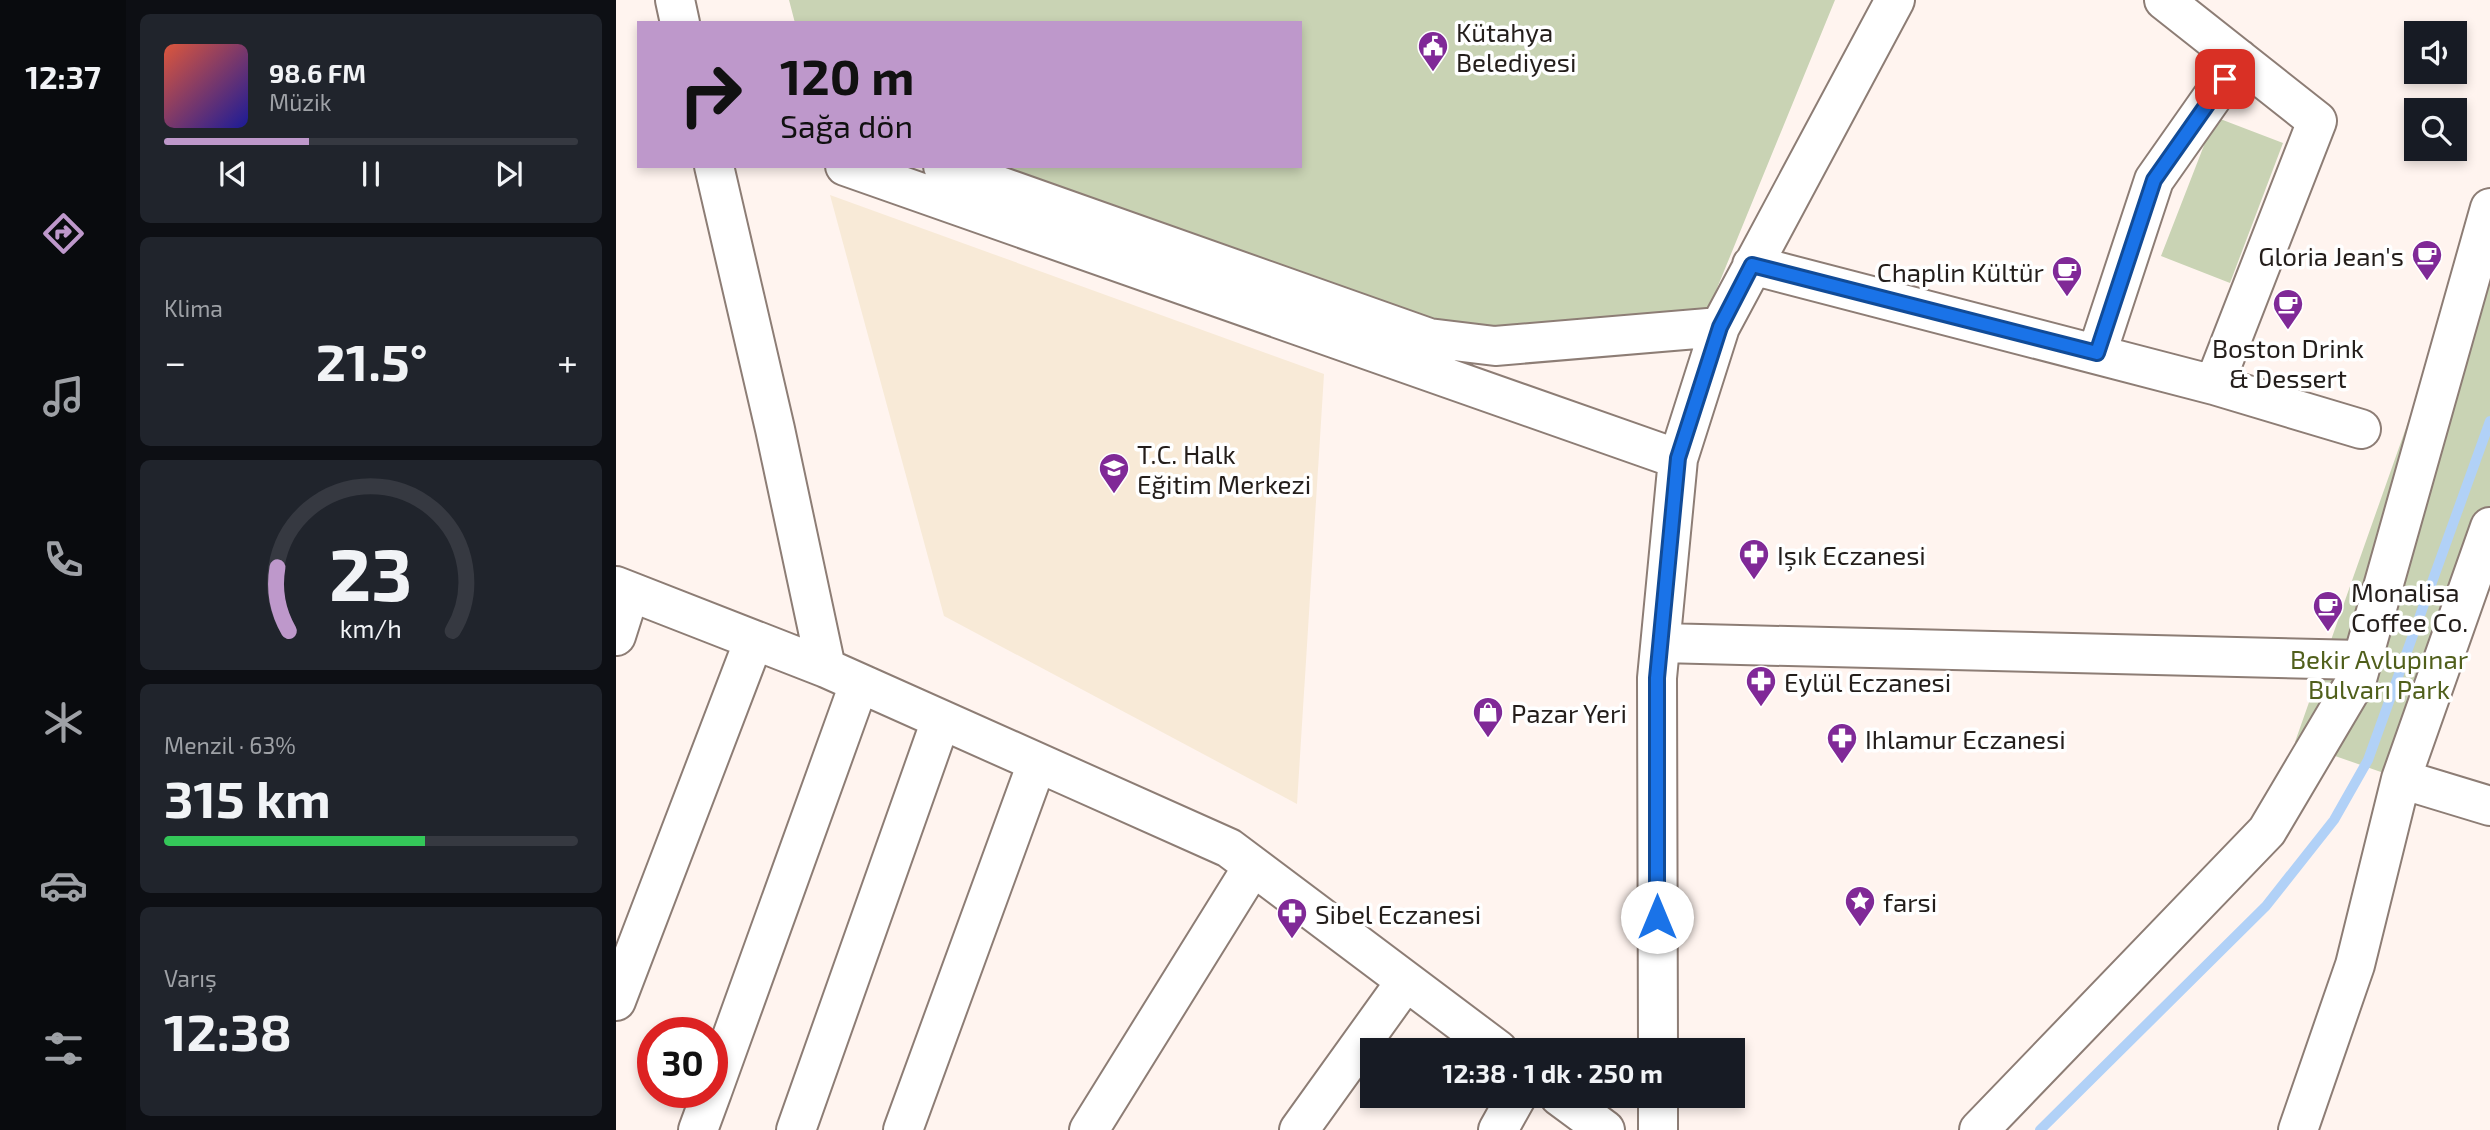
<!DOCTYPE html>
<html lang="tr">
<head>
<meta charset="utf-8">
<style>
	:root { --surface:#171b24; --page:#20242c; --text:#f1f3f6; --muted:#9ea1a6; --line:#363941; --accent:#be98cb }
	body { margin:0; font-family:"Exo 2",sans-serif; background:var(--page); color:var(--text); height:100vh; display:flex; flex-direction:column; font-size:26px; white-space:nowrap }
	* { box-sizing:border-box; margin:0 }
	p { font-size:23px; color:var(--muted) }
	.icon { flex:none; width:38px; height:38px; fill:none; stroke:currentColor; stroke-width:2; stroke-linecap:round; stroke-linejoin:round }
	.map { position:relative; flex:1; overflow:hidden }
	.side { display:flex; flex-direction:column; gap:14px; padding:14px; background:#0d0f14; width:490px }
	.side>* { flex:none }
	.guide { position:absolute; left:21px; top:21px; width:665px; height:147px; border-radius:0px; box-shadow:0 4px 10px #0003; background:#be98cb; color:#111; overflow:hidden }
	.controls { position:absolute; left:1788px; top:21px; display:grid; gap:14px }
	.controls a { display:grid; place-items:center; width:63px; height:63px; border-radius:0px; background:var(--surface); box-shadow:0 4px 10px #0003; font-size:35px }
	.speed { position:absolute; left:21px; top:1017px; display:flex; gap:14px; font-size:35px; font-weight:700; text-align:center }
	.speed>* { display:grid; place-content:center; width:91px; height:91px; border-radius:50%; background:var(--surface); box-shadow:0 4px 10px #0003; line-height:1 }
	.speed .limit { border:10px solid #d22; background:#fff; color:#111 }
	.pin { position:absolute; display:grid; place-items:center; width:60px; height:60px; color:#fff; margin:-30px; border-radius:14px; box-shadow:0 4px 10px #0006 }
	.me { position:absolute; width:77px; margin:-38px; rotate:0deg; stroke-linejoin:round; filter:drop-shadow(0 0 5px #0008) }
	.turn { display:flex; align-items:center; gap:24px; height:147px; padding:0 28px; font-size:32px }
	.turn .icon { width:91px; height:91px; stroke-width:2.5 }
	.turn b { display:block; font-size:49px; line-height:60px }
	.big { font-size:52px; font-weight:700; line-height:1.1 }
	.side .card { flex:1; display:flex; flex-direction:column; justify-content:center; gap:10px; min-width:0; padding:0 24px; border-radius:10px; background:var(--page) }
	.side .dial { align-items:center; gap:0 }
	.dial svg { height:182px; overflow:visible; fill:none; stroke:var(--line); stroke-width:7; stroke-linecap:round; text-anchor:middle }
	.dial text { fill:var(--text); stroke:none }
	.song { display:flex; align-items:center; gap:21px }
	.cover { width:84px; height:84px; border-radius:10px; background:linear-gradient(135deg,hsl(10 70% 55%),hsl(240 70% 35%)) }
	.played { height:7px; border-radius:4px; background:linear-gradient(90deg,var(--accent) 35%,var(--line) 35%) }
	.keys { display:flex; justify-content:space-around; direction:ltr }
	.heat { display:flex; justify-content:space-between; align-items:center; font-size:38px; direction:ltr }
	.charge { height:10px; border-radius:5px; background:linear-gradient(90deg,#34c759 63%,var(--line) 0) }
	.trip { position:absolute; left:744px; top:1038px; width:385px; height:70px; border-radius:0px; background:var(--surface); box-shadow:0 4px 10px #0003; font-weight:700; line-height:70px; text-align:center }
	main { display:flex; flex:1; min-height:0 }
	.tabs { display:flex; flex-direction:column; width:126px; justify-content:space-around; align-items:center; background:#090b0e; color:var(--muted) }
	.tabs .icon { width:49px; height:49px }
	.tabs .selected { color:var(--accent) }
	.tabs b { font-size:32px; color:var(--text) }
	.map>svg:first-child { display:block }
</style>
</head>
<body>
<main>
<nav class="tabs">
<b>12:37</b>
<svg class="icon selected" aria-label="directions" viewBox="0 0 24 24"><path d="M12 3l9 9-9 9-9-9zM9 14v-3h6M13 9l2 2-2 2"/></svg>
<svg class="icon" aria-label="music" viewBox="0 0 24 24"><path d="M9 18V5l10-2v13"/><circle cx="6" cy="18" r="3"/><circle cx="16" cy="16" r="3"/></svg>
<svg class="icon" aria-label="phone" viewBox="0 0 24 24"><path d="M5 4h4l2 5-3 2q2 4 5 5l2-3 5 2v4C11 20 4 13 5 4z"/></svg>
<svg class="icon" aria-label="climate" viewBox="0 0 24 24"><path d="M12 3v18M4 7l16 10M4 17L20 7"/></svg>
<svg class="icon" aria-label="car" viewBox="0 0 24 24"><path d="M5 17H2v-5l4-1 3-4h7l3 4 3 1v5h-3M9 17h6M6 11h13"/><circle cx="7" cy="17" r="2"/><circle cx="17" cy="17" r="2"/></svg>
<svg class="icon" aria-label="filters" viewBox="0 0 24 24"><path d="M4 7h16M4 17h16"/><circle cx="9" cy="7" r="2"/><circle cx="15" cy="17" r="2"/></svg>
</nav>
<section class="side">
<div class="card">
<div class="song"><i class="cover"></i><div><b>98.6 FM</b><p>Müzik</p></div></div>
<div class="played"></div>
<div class="keys"><svg class="icon" aria-label="previous" viewBox="0 0 24 24"><path d="M18 5L8 12l10 7zM5 5v14"/></svg><svg class="icon" aria-label="pause" viewBox="0 0 24 24"><path d="M8 5v14M16 5v14"/></svg><svg class="icon" aria-label="next" viewBox="0 0 24 24"><path d="M6 5l10 7-10 7zM19 5v14"/></svg></div>
</div>
<div class="card"><p>Klima</p>
<div class="heat"><a>−</a><b class="big">21.5°</b><a>+</a></div>
</div>
<div class="card dial"><svg viewBox="0 0 100 80">
<path d="M14 69A42 42 0 1 1 86 69"/>
<path d="M14 69A42 42 0 0 1 9 41" stroke="#be98cb"/>
<text x="50" y="56" font-size="32" font-weight="700">23</text>
<text x="50" y="72" font-size="11">km/h</text>
</svg></div>
<div class="card"><p>Menzil · 63%</p><b class="big">315 km</b><div class="charge"></div></div>
<div class="card"><p>Varış</p><b class="big">12:38</b></div>
</section>
<div class="map">
<svg width="1874" height="1130" viewBox="0 0 1874 1130">
	<rect width="100%" height="100%" fill="#fff4ef"/>
	<path fill="#f8ead7" d="M 214,195 L 708,374 L 681,804 L 328,616 Z"/>
	<path fill="#c9d3b4" d="M 173,0 L 1219,0 L 1088,320 L 813,338 L 359,166 L 684,166 L 684,23 L 179,23 Z
		M 1599,117 L 1667,143 L 1614,283 L 1545,256 Z
		M 1874,190 L 1874,526 L 1785,779 L 1679,742 Z"/>
	<g fill="none" stroke-linecap="round" stroke-linejoin="round">
		<path stroke="#b1d1f7" stroke-width="10" d="M 1424,1130 L 1650,906 L 1718,820 L 1752,760 L 1874,421"/>
		<g stroke="#8d7d75" stroke-width="42">
			<path id="street" d="M 59,0 L 64,23
				M 98,166 L 159,429 L 210,668
				M 229,166 L 1062,459
				M 327,166 L 813,338 L 879,346 L 1104,327
				M 1136,265 L 1598,385 L 1701,121 L 1548,0
				M 1481,353 L 1538,180 L 1623,59
				M 1598,385 L 1745,429
				M 0,586 L 210,668 L 613,848 L 882,1050
				M 0,636 L 14,592
				M 1045,643 L 1746,660
				M 1785,779 L 1874,806
				M 0,1001 L 138,640
				M 1042,1050 L 1041,678 L 1062,459 L 1104,327 L 1279,0
				M 96,1092 L 243,684
				M 943,1096 L 989,1130
				M 1042,1096 L 1042,1130
				M 82,1130 L 96,1092
				M 180,1130 L 325,720
				M 287,1130 L 421,763
				M 473,1130 L 637,866
				M 683,1130 L 790,981
				M 882,1130 L 901,1096
				M 1682,1130 L 1739,965 L 1785,779 L 1874,527"/>
		</g>
		<g stroke="#8d7d75" stroke-width="42">
			<path id="secondary" d="M 1363,1130 L 1651,831 L 1741,679 L 1874,208"/>
		</g>
		<use href="#street" stroke="#fff" stroke-width="38"/>
		<use href="#secondary" stroke="#fff" stroke-width="38"/>
	</g>
	<g fill="none" stroke-linecap="round" stroke-linejoin="round">
		<g stroke="#114b97" stroke-width="18">
			<path id="route" d="M 1041,917 L 1041,678 L 1062,458 L 1104,327 L 1136,265 L 1481,353 L 1538,180 L 1609,79"/>
		</g>
		<use href="#route" stroke="#1a73e8" stroke-width="12"/>
	</g>
	<defs>
		<g id="civic-pin" transform="scale(1.575)"><path d="M0 17L-7.5 6A9.5 9.5 0 1 1 7.5 6Z" fill="#802997" stroke="#fff"/><path d="M-.6-6.5H3V-4.5H.6V-3L4-1V1h2V6H-6V1h2V-1L-.6-3ZM-1.2 2.5V6h2.4V2.5Z" fill="#fff"/></g>
		<g id="cafe-pin" transform="scale(1.575)"><path d="M0 17L-7.5 6A9.5 9.5 0 1 1 7.5 6Z" fill="#802997" stroke="#fff"/><path d="M-5.5-4.5H6V0H3Q3 3.5 0 3.5H-2.5Q-5.5 3.5-5.5 0ZM3-3.2v2h1.7v-2ZM-6 4.5H4V6H-6Z" fill="#fff"/></g>
		<g id="school-pin" transform="scale(1.575)"><path d="M0 17L-7.5 6A9.5 9.5 0 1 1 7.5 6Z" fill="#802997" stroke="#fff"/><path d="M0-5L7-2L0 1L-7-2ZM-4 1L0 2.5L4 1V4Q0 6-4 4Z" fill="#fff"/></g>
		<g id="pharmacy-pin" transform="scale(1.575)"><path d="M0 17L-7.5 6A9.5 9.5 0 1 1 7.5 6Z" fill="#802997" stroke="#fff"/><path d="M-2-6h4v4h4v4h-4v4h-4v-4h-4v-4h4Z" fill="#fff"/></g>
		<g id="shop-pin" transform="scale(1.575)"><path d="M0 17L-7.5 6A9.5 9.5 0 1 1 7.5 6Z" fill="#802997" stroke="#fff"/><path d="M-5-2.5h2.3a2.7 3.5 0 0 1 5.4 0H5L5.5 6h-11ZM-1.5-2.5h3a1.5 2.3 0 0 0-3 0Z" fill="#fff"/></g>
		<g id="sight-pin" transform="scale(1.575)"><path d="M0 17L-7.5 6A9.5 9.5 0 1 1 7.5 6Z" fill="#802997" stroke="#fff"/><path d="M0-6L1.8-2.2L6-1.7L2.9 1.2L3.7 5.4L0 3.3L-3.7 5.4L-2.9 1.2L-6-1.7L-1.8-2.2Z" fill="#fff"/></g>
	</defs>
	<g fill-rule="evenodd">
		<use href="#civic-pin" x="817" y="46"/>
		<use href="#cafe-pin" x="1811" y="255"/>
		<use href="#cafe-pin" x="1451" y="271"/>
		<use href="#cafe-pin" x="1672" y="304"/>
		<use href="#school-pin" x="498" y="468"/>
		<use href="#pharmacy-pin" x="1138" y="554"/>
		<use href="#cafe-pin" x="1712" y="606"/>
		<use href="#pharmacy-pin" x="1145" y="681"/>
		<use href="#shop-pin" x="872" y="712"/>
		<use href="#pharmacy-pin" x="1226" y="738"/>
		<use href="#sight-pin" x="1244" y="901"/>
		<use href="#pharmacy-pin" x="676" y="913"/>
	</g>
	<g text-anchor="middle" dominant-baseline="central" stroke-width="7" stroke-linejoin="round" paint-order="stroke">
		<g font-size="26" fill="#241e1b" stroke="#fff" text-anchor="start">
			<text x="840" y="31">Kütahya<tspan x="840" dy="30">Belediyesi</tspan></text>
			<text x="1788" y="255" text-anchor="end">Gloria Jean's</text>
			<text x="1428" y="271" text-anchor="end">Chaplin Kültür</text>
			<text x="1672" y="347" text-anchor="middle">Boston Drink<tspan x="1672" dy="30">&amp; Dessert</tspan></text>
			<text x="521" y="453">T.C. Halk<tspan x="521" dy="30">Eğitim Merkezi</tspan></text>
			<text x="1161" y="554">Işık Eczanesi</text>
			<text x="1735" y="591">Monalisa<tspan x="1735" dy="30">Coffee Co.</tspan></text>
			<text x="1168" y="681">Eylül Eczanesi</text>
			<text x="895" y="712">Pazar Yeri</text>
			<text x="1249" y="738">Ihlamur Eczanesi</text>
			<text x="1267" y="901">farsi</text>
			<text x="699" y="913">Sibel Eczanesi</text>
		</g>
		<g font-size="26" fill="#505f1b" stroke="#fff">
			<text x="1763" y="658">Bekir Avlupınar<tspan x="1763" dy="30">Bulvarı Park</tspan></text>
		</g>
	</g>
</svg>
<div class="controls">
<a><svg class="icon" aria-label="sound" viewBox="0 0 24 24"><path d="M4 9h4l5-4v14l-5-4H4zM17 9q2 3 0 6"/></svg></a>
<a><svg class="icon" aria-label="search" viewBox="0 0 24 24"><circle cx="10" cy="10" r="6"/><path d="M15 15l6 6"/></svg></a>
</div>
<div class="speed"><div class="limit">30</div></div>
<div class="pin" style="left:1609px;top:79px;background:#d93025"><svg class="icon" aria-label="arrive" viewBox="0 0 24 24"><path d="M6 21V4h12l-3 4 3 4H6"/></svg></div>
<svg class="me" style="left:1041px;top:917px" viewBox="-20 -20 40 40"><circle r="19" fill="#fff"/><path d="M0-13L10 11 0 6-10 11z" fill="#1a73e8"/></svg>
<div class="trip">12:38 · 1 dk · 250 m</div>
<div class="guide">
<div class="turn"><svg class="icon" aria-label="right" viewBox="0 0 24 24"><path d="M7 20v-9h11M14 6l5 5-5 5"/></svg><div><b>120 m</b>Sağa dön</div></div>
</div>
</div>
</main>
</body>
</html>
